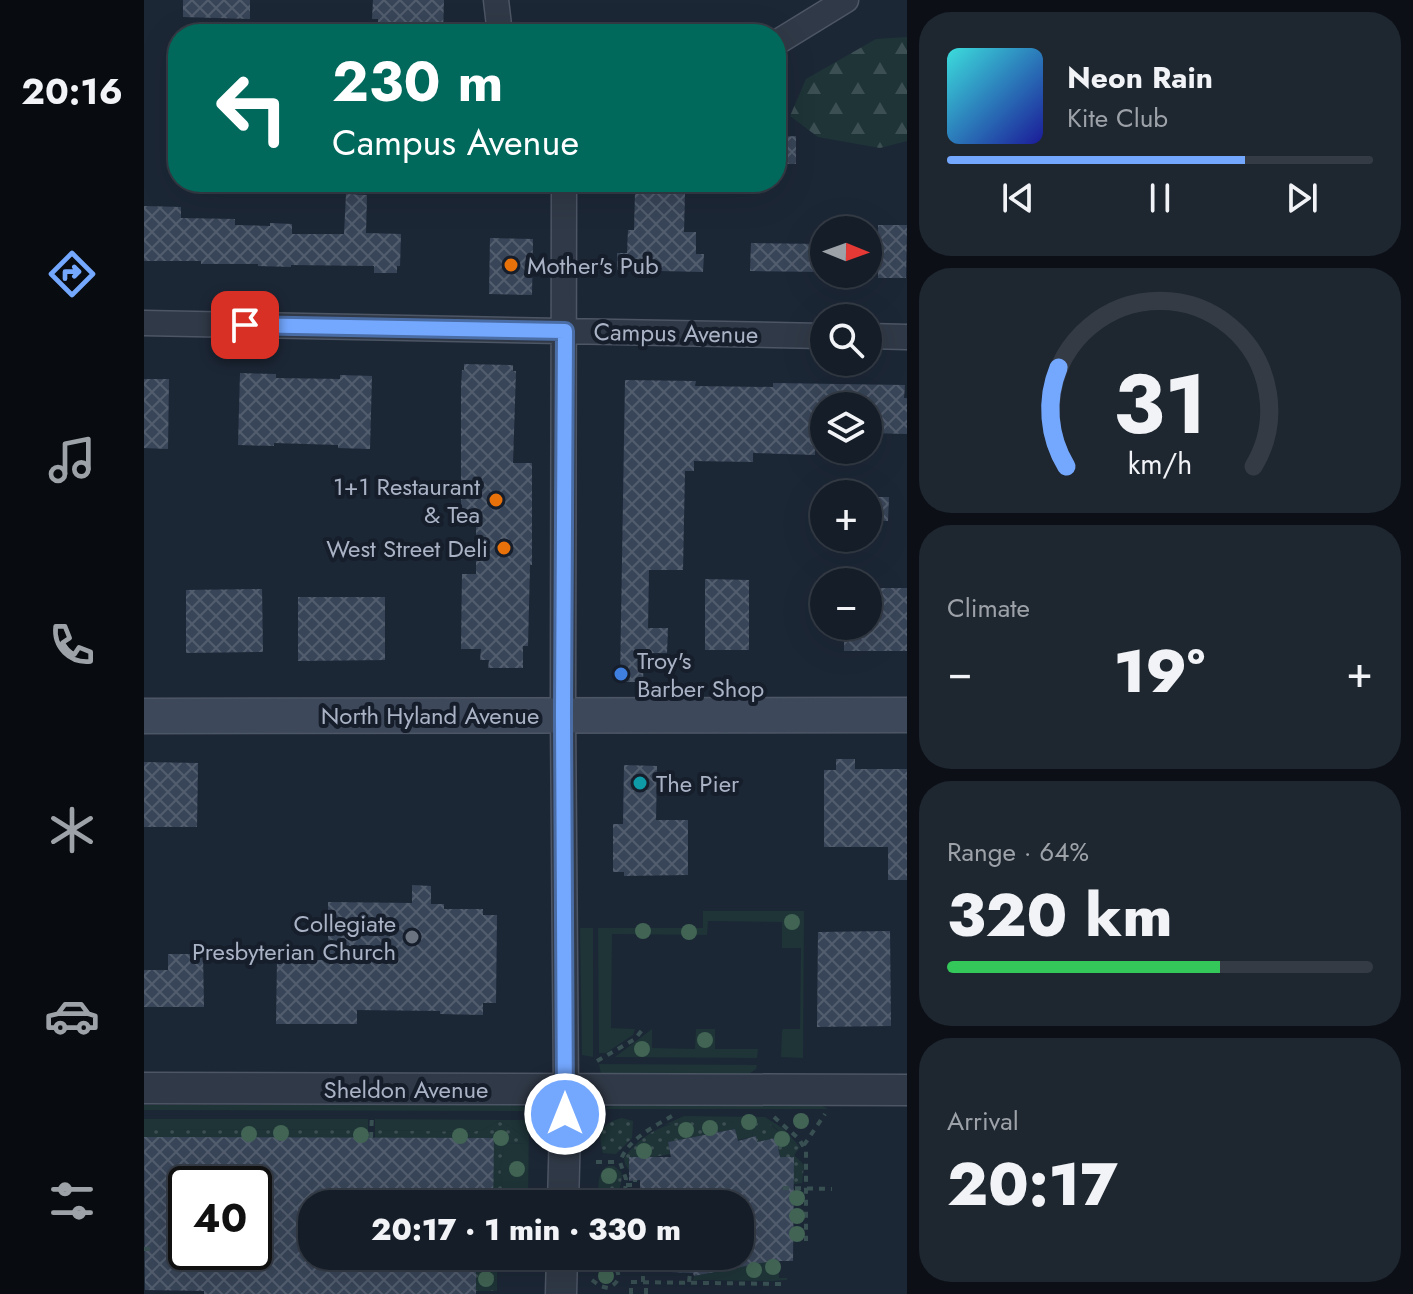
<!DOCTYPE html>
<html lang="en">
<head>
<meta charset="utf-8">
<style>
	:root { --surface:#151d28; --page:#1e2630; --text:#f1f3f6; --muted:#9da2a8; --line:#343b45; --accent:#74a8ff }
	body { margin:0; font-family:Jost,sans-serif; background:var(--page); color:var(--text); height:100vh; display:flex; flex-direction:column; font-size:30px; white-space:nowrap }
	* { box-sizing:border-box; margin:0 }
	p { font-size:26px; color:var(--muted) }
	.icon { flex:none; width:44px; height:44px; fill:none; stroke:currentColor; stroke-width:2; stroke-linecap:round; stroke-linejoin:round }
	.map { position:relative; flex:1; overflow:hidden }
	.sheet { display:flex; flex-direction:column; gap:12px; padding:12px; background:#0c1016; width:506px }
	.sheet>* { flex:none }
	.top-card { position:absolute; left:24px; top:24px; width:618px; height:168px; border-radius:32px; box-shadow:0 8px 32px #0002,0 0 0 2px var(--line); background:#00695c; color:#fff; overflow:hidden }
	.needle { width:52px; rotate:91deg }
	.controls { position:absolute; left:666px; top:216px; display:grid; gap:16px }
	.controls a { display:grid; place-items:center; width:72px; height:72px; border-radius:50%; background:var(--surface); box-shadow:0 8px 32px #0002,0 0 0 2px var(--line); font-size:40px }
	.speed { position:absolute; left:24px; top:1166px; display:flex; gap:16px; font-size:40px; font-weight:700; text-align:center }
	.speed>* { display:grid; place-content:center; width:104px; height:104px; border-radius:50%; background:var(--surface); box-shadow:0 8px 32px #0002,0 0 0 2px var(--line); line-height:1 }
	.speed .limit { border:4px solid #111; border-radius:12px; background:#fff; color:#111 }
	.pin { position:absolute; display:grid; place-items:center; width:68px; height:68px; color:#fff; margin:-34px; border-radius:16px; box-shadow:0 4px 12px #0006 }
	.me { position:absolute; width:88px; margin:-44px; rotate:0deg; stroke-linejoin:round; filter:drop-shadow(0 0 6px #0008) }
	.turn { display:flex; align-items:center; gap:28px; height:168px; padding:0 32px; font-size:36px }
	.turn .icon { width:104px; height:104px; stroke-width:2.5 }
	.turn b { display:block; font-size:56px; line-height:68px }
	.big { font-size:60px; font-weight:800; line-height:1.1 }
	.sheet .card { flex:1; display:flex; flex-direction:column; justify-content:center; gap:12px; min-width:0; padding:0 28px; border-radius:32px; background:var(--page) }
	.sheet .dial { align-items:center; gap:0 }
	.dial svg { height:208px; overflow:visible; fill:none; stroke:var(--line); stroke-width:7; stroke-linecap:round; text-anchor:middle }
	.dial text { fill:var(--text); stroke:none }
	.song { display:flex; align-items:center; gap:24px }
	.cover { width:96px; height:96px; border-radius:12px; background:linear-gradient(135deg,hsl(180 70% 55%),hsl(240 70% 35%)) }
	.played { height:8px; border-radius:4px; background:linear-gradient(90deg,var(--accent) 70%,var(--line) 70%) }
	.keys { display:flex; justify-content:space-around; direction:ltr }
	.heat { display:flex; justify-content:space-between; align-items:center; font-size:44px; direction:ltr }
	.charge { height:12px; border-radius:6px; background:linear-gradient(90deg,#34c759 64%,var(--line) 0) }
	.trip { position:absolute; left:154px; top:1190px; width:456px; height:80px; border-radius:32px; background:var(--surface); box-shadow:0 8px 32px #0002,0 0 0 2px var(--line); font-weight:800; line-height:80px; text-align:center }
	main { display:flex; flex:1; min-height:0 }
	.tabs { display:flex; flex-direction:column; width:144px; justify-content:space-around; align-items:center; background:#080c10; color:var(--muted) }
	.tabs .icon { width:56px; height:56px }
	.tabs .current { color:var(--accent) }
	.tabs b { font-size:36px; color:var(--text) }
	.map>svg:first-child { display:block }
</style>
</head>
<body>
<main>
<nav class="tabs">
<b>20:16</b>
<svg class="icon current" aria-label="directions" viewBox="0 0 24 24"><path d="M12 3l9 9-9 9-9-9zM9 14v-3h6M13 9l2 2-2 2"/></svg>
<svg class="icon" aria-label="music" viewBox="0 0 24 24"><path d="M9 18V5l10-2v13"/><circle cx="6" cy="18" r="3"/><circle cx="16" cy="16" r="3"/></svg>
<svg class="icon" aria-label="phone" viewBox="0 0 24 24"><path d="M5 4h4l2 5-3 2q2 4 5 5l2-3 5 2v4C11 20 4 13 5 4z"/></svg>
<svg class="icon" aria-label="climate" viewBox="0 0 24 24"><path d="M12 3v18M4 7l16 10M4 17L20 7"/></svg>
<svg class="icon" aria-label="car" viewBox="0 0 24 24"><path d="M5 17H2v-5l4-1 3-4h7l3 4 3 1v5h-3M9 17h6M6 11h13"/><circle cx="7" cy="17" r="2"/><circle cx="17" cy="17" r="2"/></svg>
<svg class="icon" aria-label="filters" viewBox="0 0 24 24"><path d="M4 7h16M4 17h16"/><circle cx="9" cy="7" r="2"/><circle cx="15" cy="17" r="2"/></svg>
</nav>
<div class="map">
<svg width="763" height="1294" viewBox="0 0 763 1294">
	<defs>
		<pattern id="forest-firs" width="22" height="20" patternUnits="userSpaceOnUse" patternTransform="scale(2)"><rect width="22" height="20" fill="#1e3437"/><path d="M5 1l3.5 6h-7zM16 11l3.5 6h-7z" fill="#3c4f52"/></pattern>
		<pattern id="garden-dots" width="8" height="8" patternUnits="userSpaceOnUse" patternTransform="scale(2)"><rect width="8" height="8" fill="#1e3437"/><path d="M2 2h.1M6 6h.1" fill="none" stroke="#3c4f52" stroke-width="1.8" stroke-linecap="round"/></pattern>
		<pattern id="building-cross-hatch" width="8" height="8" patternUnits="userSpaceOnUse" patternTransform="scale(2)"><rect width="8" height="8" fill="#384558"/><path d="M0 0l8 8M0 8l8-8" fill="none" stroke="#525d6e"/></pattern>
	</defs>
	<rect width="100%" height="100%" fill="#1c2736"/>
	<path fill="#1e3437" d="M 559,911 L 660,911 L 659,1058 L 637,1057 L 638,1031 L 639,1029 L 656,1029 L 657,948 L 638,948 L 638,922 L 564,921 L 563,935 L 468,934 L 467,1028 L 491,1029 L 489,1035 L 462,1053 L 455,1053 L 454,928 L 559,928 Z
		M 436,928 L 449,928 L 449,1057 L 438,1055 Z
		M 508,1029 L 508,1048 L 551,1049 L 552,1029 L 571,1029 L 571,1049 L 614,1049 L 613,1058 L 471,1057 Z
		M 455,1064 L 613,1065 L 612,1069 L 605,1074 L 457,1074 Z
		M 0,1105 L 365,1105 L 383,1107 L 379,1111 L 0,1110 Z
		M 467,1106 L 678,1106 L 684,1109 L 462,1109 L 463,1107 Z
		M 540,1116 L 621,1117 L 640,1129 L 656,1147 L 645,1140 L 628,1125 L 610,1128 L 608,1137 L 594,1140 L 588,1122 C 581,1119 576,1121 568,1121 C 549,1121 539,1122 520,1125 Z
		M 0,1119 L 224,1119 L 224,1130 L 0,1129 Z
		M 231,1119 L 380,1120 L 385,1128 L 384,1204 L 357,1204 C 361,1194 358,1187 357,1177 C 356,1168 358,1152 361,1144 L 384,1143 C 381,1135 363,1124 354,1121 L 341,1129 L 329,1132 L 231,1130 Z
		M 617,1261 L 635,1261 L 635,1278 L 643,1278 L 643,1280 L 628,1281 L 549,1280 L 550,1276 L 617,1263 Z"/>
	<path fill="url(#forest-firs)" d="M 763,37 L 763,141 L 736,148 L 674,137 L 646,116 L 662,79 L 732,39 Z"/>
	<path fill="url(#garden-dots)" d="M 478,1118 L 489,1121 L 488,1138 L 472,1154 L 459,1153 C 453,1132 457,1123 478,1118 Z
		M 550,1119 L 564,1121 L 583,1119 L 588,1122 L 591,1129 L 524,1142 L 526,1154 L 498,1159 L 498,1157 L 485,1157 L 485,1170 L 481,1164 L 480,1158 C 501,1131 518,1125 550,1119 Z
		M 354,1121 C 363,1124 381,1135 384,1143 L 361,1144 C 358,1152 356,1168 357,1177 C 358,1187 361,1194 357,1204 L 349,1204 L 349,1139 L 231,1138 L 231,1130 L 329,1132 L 341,1129 Z
		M 615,1121 L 622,1121 L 645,1140 L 656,1147 L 650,1155 L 660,1165 L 658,1183 L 649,1184 L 650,1158 L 636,1157 L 632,1138 L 613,1142 L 612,1136 L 608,1137 L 610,1127 Z
		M 0,1129 L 224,1130 L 224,1138 L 0,1137 Z
		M 464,1166 L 470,1166 L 477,1172 L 478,1177 L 475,1193 L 478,1199 L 477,1204 L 455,1204 C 455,1191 451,1173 464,1166 Z
		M 332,1256 L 353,1256 L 353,1291 L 332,1291 Z"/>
	<path fill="url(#building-cross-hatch)" fill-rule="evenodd" d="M 39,0 L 106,0 L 106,19 L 39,17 Z
		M 229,0 L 300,0 L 299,34 L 234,34 L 234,19 L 228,19 Z
		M 652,136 L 652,164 L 632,164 L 632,137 Z
		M 514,192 L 541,193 L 540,232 L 552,232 L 552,254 L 560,254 L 559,272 L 473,270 L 473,253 L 483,253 L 484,230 L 490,230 L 491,193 L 513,194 Z
		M 202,194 L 223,195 L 222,233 L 257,234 L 256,266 L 253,266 L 253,273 L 230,273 L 230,266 L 147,265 L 147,267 L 114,266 L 114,264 L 57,264 L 57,261 L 0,261 L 0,206 L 37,207 L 37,218 L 91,219 L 91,225 L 126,226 L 126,223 L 148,224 L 148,234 L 200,234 Z
		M 734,225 L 763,225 L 762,278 L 734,278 Z
		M 346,238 L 389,239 L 388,295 L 345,294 Z
		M 607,243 L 680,244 L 680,272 L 606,271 Z
		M 320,364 L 369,365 L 369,371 L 372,371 L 369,463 L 388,463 L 388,565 L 386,565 L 384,646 L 379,646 L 379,668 L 344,668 L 345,660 L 336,660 L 337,649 L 317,649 L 318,574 L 332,574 L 332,511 L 317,511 L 317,388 L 318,370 L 320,370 Z
		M 96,373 L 132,374 L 132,378 L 196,379 L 196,375 L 228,376 L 226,449 L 194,448 L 194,445 L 130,443 L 130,446 L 94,445 Z
		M 0,379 L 25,379 L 24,449 L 0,448 Z
		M 481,380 L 552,381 L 551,386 L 629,387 L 629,383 L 761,385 L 760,398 L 763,398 L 763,434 L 724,433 L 724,406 L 672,406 L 671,455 L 609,453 L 609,462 L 550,461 L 550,471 L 541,471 L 539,570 L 505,570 L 504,628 L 524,628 L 523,653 L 500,653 L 499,682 L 476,682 Z
		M 724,497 L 745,497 L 744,521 L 724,520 Z
		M 561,579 L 605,580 L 605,650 L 561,650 Z
		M 724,588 L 763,588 L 763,651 L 700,651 L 700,626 L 724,626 Z
		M 118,589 L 119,652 L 42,653 L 42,590 Z
		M 154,597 L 241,597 L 241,660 L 154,661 Z
		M 692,759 L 711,759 L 711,769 L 763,769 L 763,880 L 744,880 L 744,847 L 680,847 L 680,770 L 692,770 Z
		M 0,762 L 54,763 L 53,827 L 0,827 Z
		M 480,765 L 513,766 L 512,820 L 544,820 L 544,875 L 480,876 L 480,872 L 469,872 L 469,824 L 479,824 Z
		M 268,885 L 287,886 L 287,904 L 300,904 L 300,909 L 339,909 L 339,915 L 353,915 L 352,1003 L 339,1003 L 339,1015 L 296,1014 L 296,1011 L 213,1010 L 213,1024 L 132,1024 L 133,960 L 184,960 L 184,902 L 268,903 Z
		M 746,931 L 747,1026 L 673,1027 L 674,932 Z
		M 24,954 L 59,954 L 60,1007 L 0,1007 L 0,970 L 24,970 Z
		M 591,1129 L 594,1141 L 612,1136 L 613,1142 L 632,1138 L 636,1157 L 650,1157 L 649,1261 L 628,1261 L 550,1276 L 549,1273 L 504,1271 L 504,1256 L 596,1256 L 596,1204 L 496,1204 L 496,1180 L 485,1181 L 485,1157 L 527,1157 L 524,1142 Z
		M 0,1137 L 350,1138 L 349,1204 L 168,1204 L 168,1256 L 332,1256 L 332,1294 L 60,1294 L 60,1291 L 1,1290 ZM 42,1184 L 110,1184 L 110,1252 L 42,1252 Z"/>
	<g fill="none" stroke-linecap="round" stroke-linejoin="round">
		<g stroke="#4d5665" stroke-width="27">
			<path id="minor" d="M 352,0 L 356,34
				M 632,43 L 702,0
				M 420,182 L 419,715 L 422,1090
				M 0,323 L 680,336
				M 724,336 L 763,337"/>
		</g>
		<g stroke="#4d5665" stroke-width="33">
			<path id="tertiary" d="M 0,1088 L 763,1090
				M 419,1204 L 422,1090
				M 417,1294 L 418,1256"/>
		</g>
		<g stroke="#4d5665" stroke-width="37">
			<path id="secondary" d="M 0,716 L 763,715"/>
		</g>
		<path stroke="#395052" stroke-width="4" stroke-dasharray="6 6" stroke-linecap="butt" d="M 453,1061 L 491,1039 L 499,1029
			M 630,1117 L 655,1139 L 662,1151 L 662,1241
			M 227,1138 L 228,1114
			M 660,1145 L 681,1114
			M 452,1162 L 476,1162
			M 482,1185 L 491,1185 L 491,1180
			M 639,1188 L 688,1189
			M 480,1204 L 482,1179 L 476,1162 C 483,1140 509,1127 528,1116
			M 0,1249 L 10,1249
			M 448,1280 L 456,1286 L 464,1288 C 485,1278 470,1263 456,1256
			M 499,1282 L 499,1256
			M 545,1282 L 546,1273
			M 487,1294 L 487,1282 L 640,1284
			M 502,1294 L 502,1282"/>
		<use href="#minor" stroke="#303947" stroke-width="24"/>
		<use href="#tertiary" stroke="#303947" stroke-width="30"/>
		<use href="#secondary" stroke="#3d485a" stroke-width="34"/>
	</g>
	<g fill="#416454">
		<circle cx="648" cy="922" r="8"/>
		<circle cx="499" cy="931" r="8"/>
		<circle cx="545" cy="932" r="8"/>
		<circle cx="561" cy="1040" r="8"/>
		<circle cx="498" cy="1049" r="8"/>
		<circle cx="657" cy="1121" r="8"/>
		<circle cx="605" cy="1122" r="8"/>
		<circle cx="566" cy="1128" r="8"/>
		<circle cx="542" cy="1130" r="8"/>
		<circle cx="137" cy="1133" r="8"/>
		<circle cx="105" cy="1134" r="8"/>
		<circle cx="217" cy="1135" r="8"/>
		<circle cx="316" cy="1136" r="8"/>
		<circle cx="357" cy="1138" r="8"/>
		<circle cx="638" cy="1139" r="8"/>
		<circle cx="500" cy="1151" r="8"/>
		<circle cx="373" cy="1169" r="8"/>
		<circle cx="465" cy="1176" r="8"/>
		<circle cx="653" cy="1198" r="8"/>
		<circle cx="653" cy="1216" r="8"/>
		<circle cx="653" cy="1234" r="8"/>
		<circle cx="629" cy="1267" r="8"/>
		<circle cx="610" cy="1270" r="8"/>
		<circle cx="462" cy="1276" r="8"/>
		<circle cx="342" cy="1279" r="8"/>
	</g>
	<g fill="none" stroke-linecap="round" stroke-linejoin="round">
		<g stroke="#4b6da6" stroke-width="20">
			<path id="route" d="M 101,325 L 421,331 L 419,715 L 421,1114"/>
		</g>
		<use href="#route" stroke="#74a8ff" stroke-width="14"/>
	</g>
	<g fill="#e8710a" stroke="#161e2b" stroke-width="3">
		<circle cx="367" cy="265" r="8"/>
		<circle cx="352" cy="500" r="8"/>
		<circle cx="360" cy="548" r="8"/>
	</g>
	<circle fill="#3f7fe0" stroke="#161e2b" stroke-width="3" cx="477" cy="674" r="8"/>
	<circle fill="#0f9aa8" stroke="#161e2b" stroke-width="3" cx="496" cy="783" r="8"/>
	<circle fill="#6b7280" stroke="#161e2b" stroke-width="3" cx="268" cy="937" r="8"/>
	<g text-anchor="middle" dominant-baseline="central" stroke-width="8" stroke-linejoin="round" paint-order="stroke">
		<g font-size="24" fill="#a9b3c5" stroke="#161e2b" text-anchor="start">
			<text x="383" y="265">Mother's Pub</text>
			<text x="336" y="486" text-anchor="end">1+1 Restaurant<tspan x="336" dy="28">&amp; Tea</tspan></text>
			<text x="344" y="548" text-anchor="end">West Street Deli</text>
			<text x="493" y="660">Troy's<tspan x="493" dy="28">Barber Shop</tspan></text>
			<text x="512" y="783">The Pier</text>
			<text x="252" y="923" text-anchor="end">Collegiate<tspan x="252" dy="28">Presbyterian Church</tspan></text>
		</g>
		<g font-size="24" fill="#a9b3c5" stroke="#161e2b">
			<text transform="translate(532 333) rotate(1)">Campus Avenue</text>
			<text x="286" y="715">North Hyland Avenue</text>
			<text x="262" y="1089">Sheldon Avenue</text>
		</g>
	</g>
</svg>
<div class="controls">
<a><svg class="needle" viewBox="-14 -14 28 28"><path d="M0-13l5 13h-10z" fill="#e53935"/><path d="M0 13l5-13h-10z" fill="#9da2a8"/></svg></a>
<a><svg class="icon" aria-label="search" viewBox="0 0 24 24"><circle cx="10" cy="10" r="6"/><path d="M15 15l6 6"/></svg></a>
<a><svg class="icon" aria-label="layers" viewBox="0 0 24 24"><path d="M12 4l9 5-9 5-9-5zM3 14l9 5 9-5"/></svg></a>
<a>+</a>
<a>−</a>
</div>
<div class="speed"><div class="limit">40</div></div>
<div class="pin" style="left:101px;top:325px;background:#d93025"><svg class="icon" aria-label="arrive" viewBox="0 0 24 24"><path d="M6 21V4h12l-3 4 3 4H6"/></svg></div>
<svg class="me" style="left:421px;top:1114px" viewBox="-20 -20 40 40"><circle r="17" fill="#74a8ff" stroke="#fff" stroke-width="3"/><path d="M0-11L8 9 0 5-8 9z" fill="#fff"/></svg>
<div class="trip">20:17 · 1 min · 330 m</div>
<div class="top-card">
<div class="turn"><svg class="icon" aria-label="left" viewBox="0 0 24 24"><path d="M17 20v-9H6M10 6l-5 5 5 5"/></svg><div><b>230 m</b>Campus Avenue</div></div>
</div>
</div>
<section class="sheet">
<div class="card">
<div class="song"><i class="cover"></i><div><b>Neon Rain</b><p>Kite Club</p></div></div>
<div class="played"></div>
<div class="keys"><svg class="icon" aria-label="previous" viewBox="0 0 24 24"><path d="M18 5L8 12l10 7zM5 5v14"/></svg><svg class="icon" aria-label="pause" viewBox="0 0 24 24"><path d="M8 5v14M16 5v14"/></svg><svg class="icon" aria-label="next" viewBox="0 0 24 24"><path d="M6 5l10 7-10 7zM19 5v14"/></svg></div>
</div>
<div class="card dial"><svg viewBox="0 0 100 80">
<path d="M14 69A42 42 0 1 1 86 69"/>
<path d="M14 69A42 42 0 0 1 11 31" stroke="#74a8ff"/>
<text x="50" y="56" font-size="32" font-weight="700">31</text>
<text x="50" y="72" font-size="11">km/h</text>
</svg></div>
<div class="card"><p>Climate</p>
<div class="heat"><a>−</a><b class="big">19°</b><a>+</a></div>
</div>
<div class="card"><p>Range · 64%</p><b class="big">320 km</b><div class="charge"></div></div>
<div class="card"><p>Arrival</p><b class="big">20:17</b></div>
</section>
</main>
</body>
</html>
